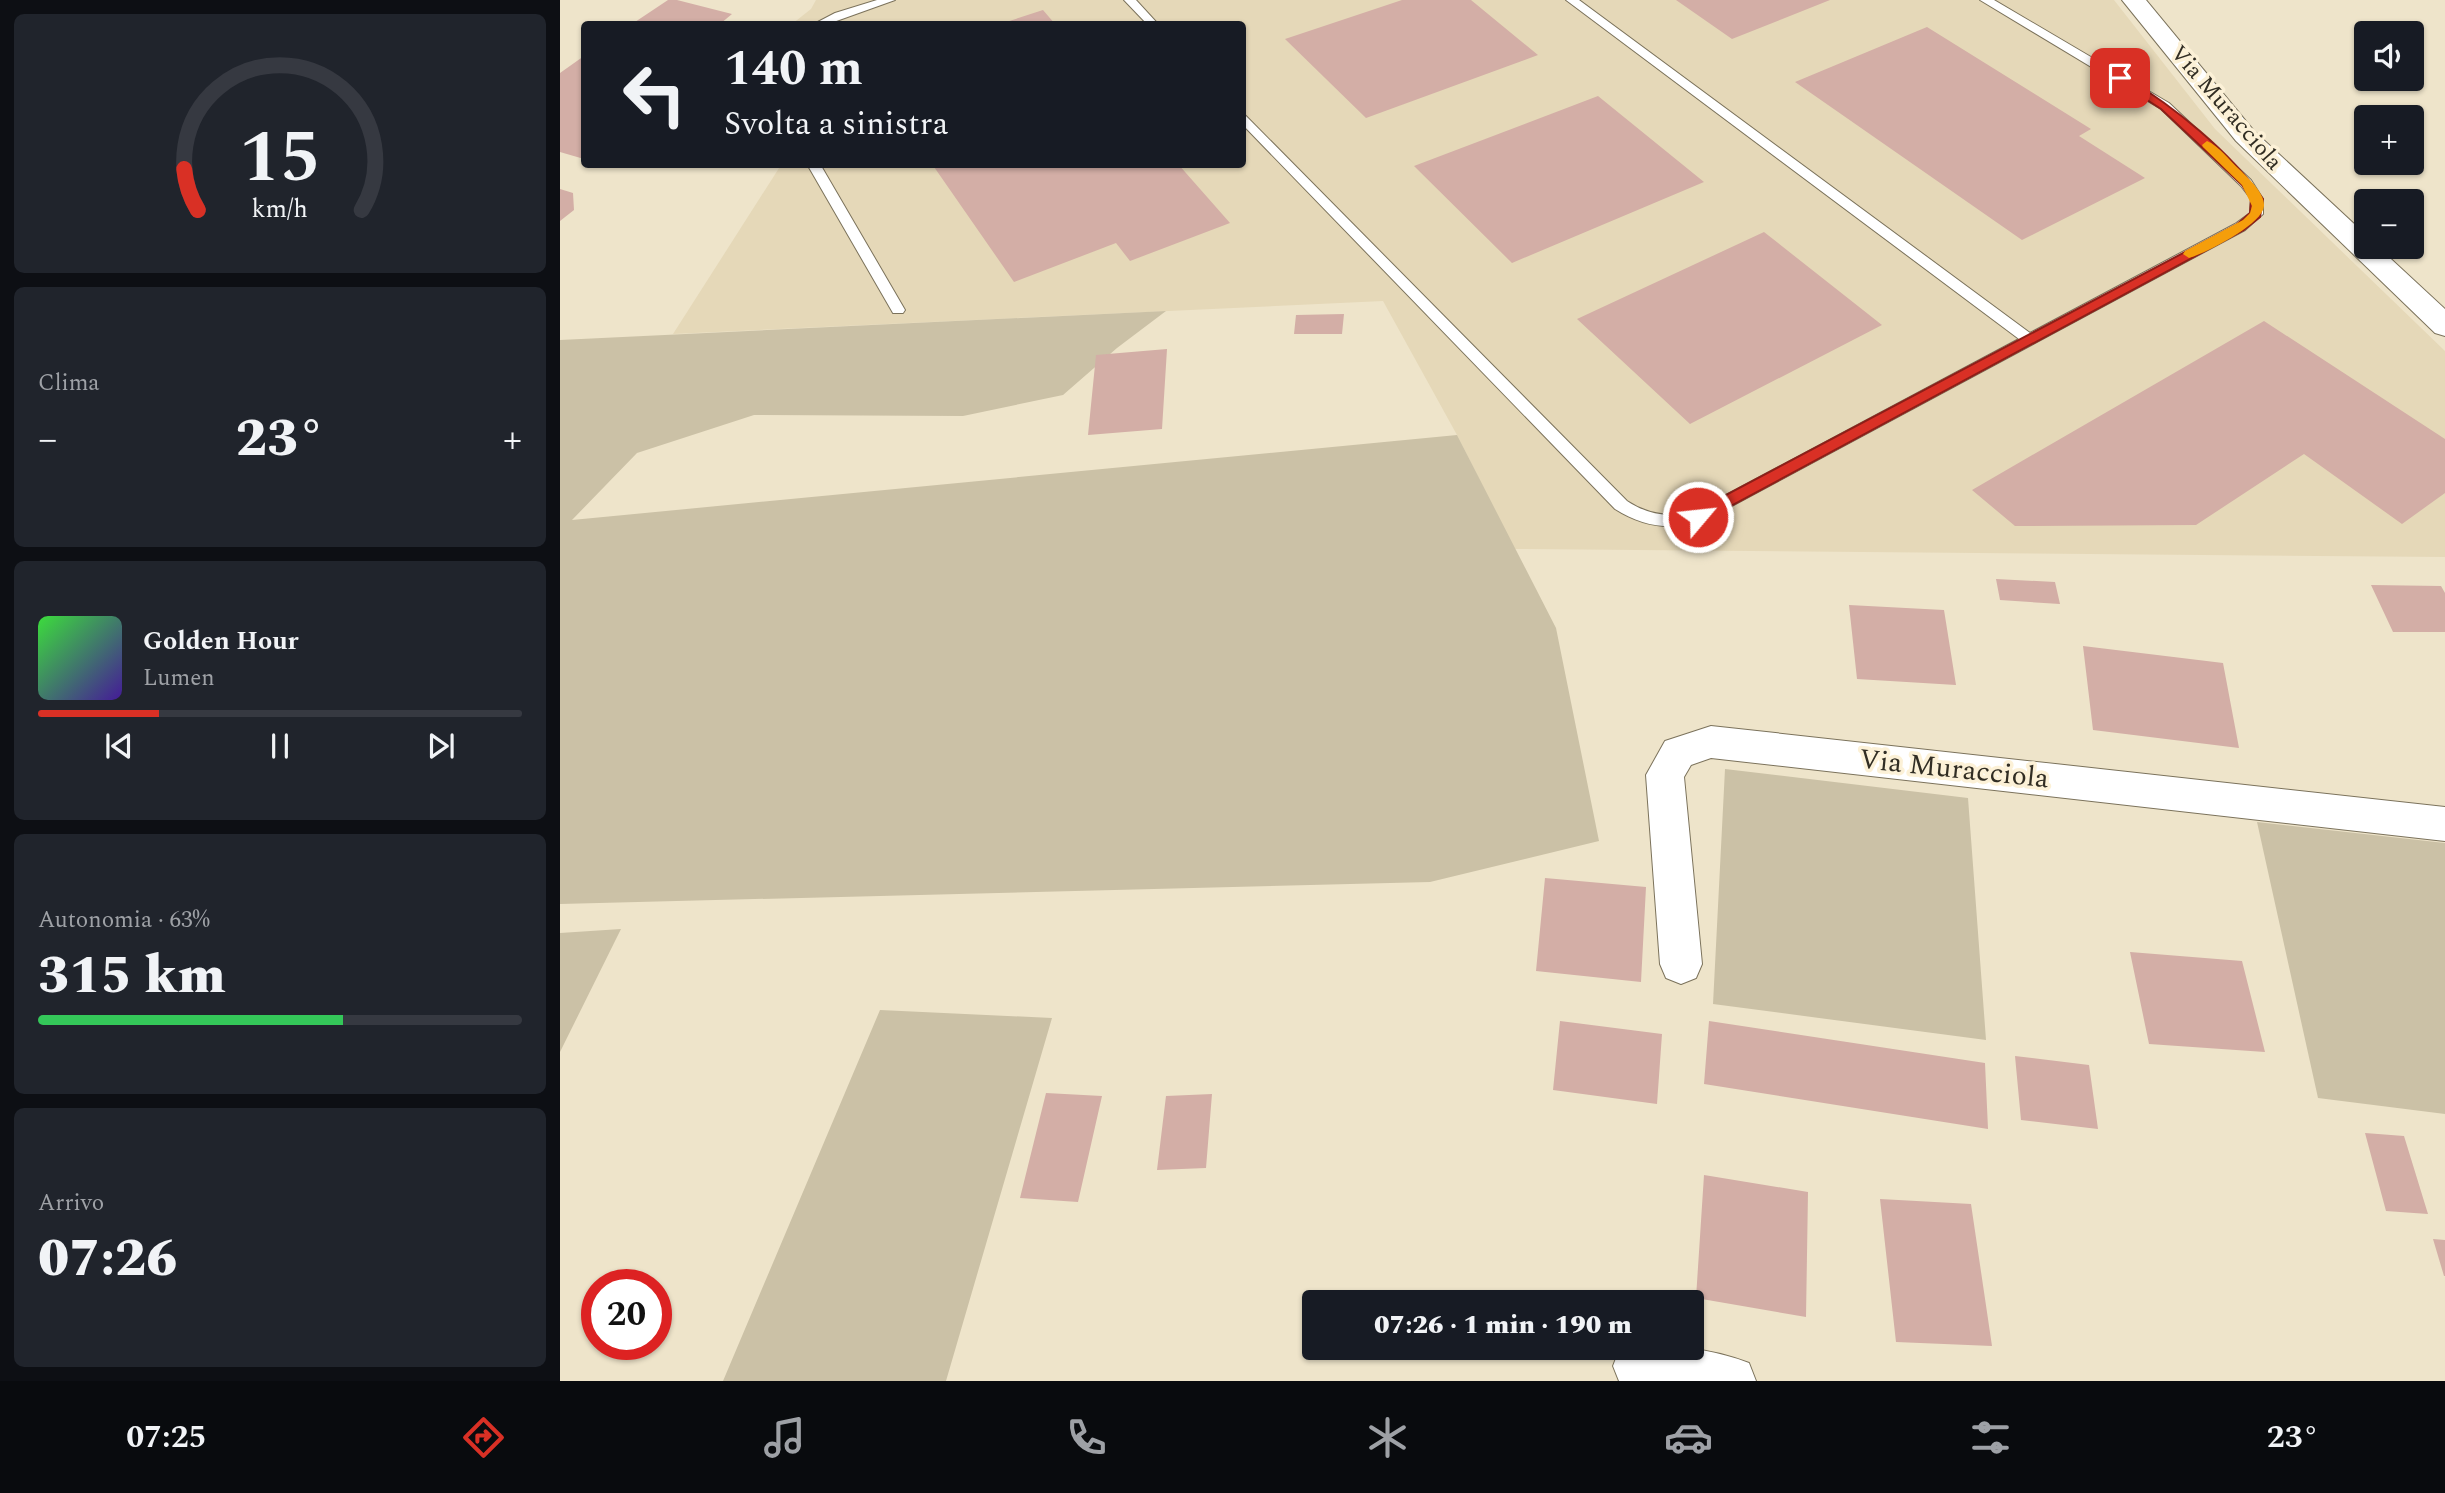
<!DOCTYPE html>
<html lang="it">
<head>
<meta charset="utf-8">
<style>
	:root { --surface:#171b24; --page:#20242c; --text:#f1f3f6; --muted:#9ea1a6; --line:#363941; --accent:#d93025 }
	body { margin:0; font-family:Spectral,serif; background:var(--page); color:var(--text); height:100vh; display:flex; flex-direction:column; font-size:26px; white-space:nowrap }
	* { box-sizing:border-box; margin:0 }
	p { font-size:23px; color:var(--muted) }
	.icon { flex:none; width:38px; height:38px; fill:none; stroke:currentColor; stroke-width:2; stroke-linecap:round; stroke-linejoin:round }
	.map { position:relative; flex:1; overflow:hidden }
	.panel { display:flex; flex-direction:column; gap:14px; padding:14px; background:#0d0f14; width:560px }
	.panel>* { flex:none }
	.banner { position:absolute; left:21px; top:21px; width:665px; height:147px; border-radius:7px; box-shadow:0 2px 5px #0004; background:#171b24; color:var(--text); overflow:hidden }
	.tools { position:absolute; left:1794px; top:21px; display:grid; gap:14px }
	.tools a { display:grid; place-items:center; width:70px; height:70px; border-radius:7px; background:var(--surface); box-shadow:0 2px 5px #0004; font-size:35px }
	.speed { position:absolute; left:21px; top:1269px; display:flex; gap:14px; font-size:35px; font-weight:700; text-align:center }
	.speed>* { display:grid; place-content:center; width:91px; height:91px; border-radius:50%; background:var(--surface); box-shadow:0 2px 5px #0004; line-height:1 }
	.speed .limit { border:10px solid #d22; background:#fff; color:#111 }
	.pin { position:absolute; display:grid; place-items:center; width:60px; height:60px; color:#fff; margin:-30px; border-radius:14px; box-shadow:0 4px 10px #0006 }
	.me { position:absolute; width:77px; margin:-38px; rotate:62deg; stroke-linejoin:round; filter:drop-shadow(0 0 5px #0008) }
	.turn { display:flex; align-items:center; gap:24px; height:147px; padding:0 28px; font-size:32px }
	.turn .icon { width:91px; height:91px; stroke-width:2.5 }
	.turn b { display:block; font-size:49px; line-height:60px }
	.big { font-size:52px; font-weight:800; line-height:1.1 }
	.panel .card { flex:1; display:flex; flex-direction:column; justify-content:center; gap:10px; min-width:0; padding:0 24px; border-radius:10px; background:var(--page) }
	.panel .dial { align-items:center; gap:0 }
	.dial svg { height:182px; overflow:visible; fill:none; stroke:var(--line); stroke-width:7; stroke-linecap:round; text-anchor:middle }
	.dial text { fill:var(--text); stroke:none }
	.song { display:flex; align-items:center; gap:21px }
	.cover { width:84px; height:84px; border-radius:10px; background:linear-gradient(135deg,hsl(120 70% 55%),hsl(260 70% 35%)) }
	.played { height:7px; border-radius:4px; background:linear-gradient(90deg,var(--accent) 25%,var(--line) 25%) }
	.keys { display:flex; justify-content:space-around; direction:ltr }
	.heat { display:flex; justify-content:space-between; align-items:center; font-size:38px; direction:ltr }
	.charge { height:10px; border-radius:5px; background:linear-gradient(90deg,#34c759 63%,var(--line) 0) }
	.trip { position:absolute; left:742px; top:1290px; width:402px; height:70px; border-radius:7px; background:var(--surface); box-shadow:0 2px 5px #0004; font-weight:800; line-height:70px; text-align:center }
	.dock { display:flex; height:112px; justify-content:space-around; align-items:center; background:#090b0e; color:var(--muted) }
	.dock .icon { width:49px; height:49px }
	.dock .current { color:var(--accent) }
	.dock b { font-size:32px; color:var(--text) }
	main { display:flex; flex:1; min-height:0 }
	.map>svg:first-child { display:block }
</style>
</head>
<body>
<main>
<section class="panel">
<div class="card dial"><svg viewBox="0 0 100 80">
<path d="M14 69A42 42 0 1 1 86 69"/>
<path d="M14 69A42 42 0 0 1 8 51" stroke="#d93025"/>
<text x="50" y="56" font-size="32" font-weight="700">15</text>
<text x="50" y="72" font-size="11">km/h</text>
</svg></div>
<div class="card"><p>Clima</p>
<div class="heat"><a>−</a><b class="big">23°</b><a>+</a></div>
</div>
<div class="card">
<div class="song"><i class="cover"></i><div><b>Golden Hour</b><p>Lumen</p></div></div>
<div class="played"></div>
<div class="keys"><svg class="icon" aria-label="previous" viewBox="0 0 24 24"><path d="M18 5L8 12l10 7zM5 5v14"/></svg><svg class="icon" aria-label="pause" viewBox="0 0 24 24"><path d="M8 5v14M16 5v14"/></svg><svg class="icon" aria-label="next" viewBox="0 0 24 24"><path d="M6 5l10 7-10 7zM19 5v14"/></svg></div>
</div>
<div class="card"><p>Autonomia · 63%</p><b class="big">315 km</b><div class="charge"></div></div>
<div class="card"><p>Arrivo</p><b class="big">07:26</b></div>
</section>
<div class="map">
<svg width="1885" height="1381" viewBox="0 0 1885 1381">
	<rect width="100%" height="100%" fill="#eee4ca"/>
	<path fill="#e5d8b8" d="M 256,0 L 1554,0 L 1655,129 L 1885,351 L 1885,557 L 954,549 L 897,435 L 823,301 L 113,334 L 221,165 L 682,164 L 682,24 L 232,24 L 251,9 Z"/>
	<path fill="#cbc1a6" d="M 606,311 L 557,348 L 503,395 L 403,416 L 194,415 L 77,453 L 12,520 L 897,435 L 996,628 L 1039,841 L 870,882 L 0,904 L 0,340 Z
		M 1165,769 L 1408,798 L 1426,1040 L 1153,1004 Z
		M 1697,822 L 1885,843 L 1885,1114 L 1758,1098 Z
		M 61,929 L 0,1052 L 0,933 Z
		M 320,1010 L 492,1018 L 386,1381 L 163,1381 Z"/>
	<path fill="#d3aea6" d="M 108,0 L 117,0 L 172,14 L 160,24 L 72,24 Z
		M 842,0 L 911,0 L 978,55 L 806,118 L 725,39 Z
		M 1116,0 L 1270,0 L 1172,39 Z
		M 483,10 L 495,24 L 440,24 Z
		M 1367,27 L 1531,129 L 1519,136 L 1585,178 L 1462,240 L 1235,82 Z
		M 24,56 L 24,159 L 0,152 L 0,73 Z
		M 1038,96 L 1144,182 L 952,263 L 854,166 Z
		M 372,164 L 618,164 L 670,223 L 570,261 L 556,243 L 454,282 Z
		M 0,189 L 13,193 L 14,210 L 0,221 Z
		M 1204,232 L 1322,325 L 1130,424 L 1017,319 Z
		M 784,314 L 782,334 L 734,334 L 736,315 Z
		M 1704,321 L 1885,439 L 1885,493 L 1842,524 L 1744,454 L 1636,525 L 1455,526 L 1412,490 Z
		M 607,349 L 602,429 L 528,435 L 536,355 Z
		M 1436,579 L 1495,582 L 1500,604 L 1440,600 Z
		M 1811,585 L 1881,586 L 1885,593 L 1885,632 L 1833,632 Z
		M 1289,605 L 1384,610 L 1396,685 L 1297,679 Z
		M 1523,646 L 1663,663 L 1679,748 L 1533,730 Z
		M 985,878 L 1086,887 L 1081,982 L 976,971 Z
		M 1570,952 L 1682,961 L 1705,1052 L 1589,1044 Z
		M 1000,1021 L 1102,1034 L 1097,1104 L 993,1090 Z
		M 1149,1021 L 1425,1063 L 1428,1129 L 1144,1084 Z
		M 1455,1056 L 1529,1065 L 1538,1129 L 1461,1120 Z
		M 486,1093 L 542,1096 L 518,1202 L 460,1198 Z
		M 652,1094 L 646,1168 L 597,1170 L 606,1096 Z
		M 1805,1133 L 1844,1136 L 1868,1214 L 1826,1211 Z
		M 1144,1175 L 1248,1192 L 1246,1317 L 1136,1298 Z
		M 1320,1199 L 1411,1204 L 1432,1346 L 1336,1342 Z
		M 1873,1239 L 1885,1240 L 1885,1276 L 1884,1276 Z"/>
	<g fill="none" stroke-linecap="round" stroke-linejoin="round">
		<g stroke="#7b725b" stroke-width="2">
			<path id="lane" d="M 317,0 L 335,0 L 268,24 L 254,24 L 275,13 Z
				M 564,0 L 576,0 L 598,24 L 587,24 Z
				M 1006,0 L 1019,0 L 1470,333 L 1675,224 L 1690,213 L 1691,199 L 1681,186 L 1601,109 L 1420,0 L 1434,0 L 1609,103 L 1691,180 L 1703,199 L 1703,214 L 1685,230 L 1144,521 C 1112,531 1083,527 1055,509 L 682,124 L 682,112 L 1067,501 C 1088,515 1109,518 1134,512 L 1459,339 Z
				M 247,164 L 260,164 L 345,310 L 343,313 L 333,313 Z"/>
		</g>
		<g stroke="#7b725b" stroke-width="2">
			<path id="street" d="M 1562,0 L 1586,0 L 1694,131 L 1806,235 L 1806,247 L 1818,247 L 1885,309 L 1885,336 L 1875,333 L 1676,141 Z
				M 1151,726 L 1885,807 L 1885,841 L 1151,758 L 1131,765 L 1124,777 L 1142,964 L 1136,978 L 1121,984 L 1106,978 L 1100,964 L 1086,775 L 1105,741 Z
				M 1060,1348 C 1101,1342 1151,1348 1189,1363 L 1196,1381 L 1059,1381 L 1053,1366 Z"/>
		</g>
		<use href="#lane" fill="#fff" fill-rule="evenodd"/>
		<use href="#street" fill="#fff" fill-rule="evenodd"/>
	</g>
	<path fill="#d93025" stroke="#8d1f18" stroke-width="2" d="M 1556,76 L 1564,76 C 1614,107 1669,150 1703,199 L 1700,217 L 1684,230 L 1143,521 L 1132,521 L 1130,517 L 1132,513 L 1676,225 L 1690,213 L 1691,199 L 1682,185 L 1601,109 L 1556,80 Z"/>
	<path fill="#f59e0b" d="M 1647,141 C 1659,146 1670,161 1680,170 C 1688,178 1705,193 1704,206 C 1703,224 1646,253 1629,258 L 1623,254 L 1625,251 L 1683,220 L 1690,213 L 1692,206 L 1682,185 L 1643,147 L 1642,145 Z"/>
	<g text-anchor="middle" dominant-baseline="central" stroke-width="7" stroke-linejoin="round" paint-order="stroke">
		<g font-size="23" fill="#312d23" stroke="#fcf1d7">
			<text transform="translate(1666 108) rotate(49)">Via Muracciola</text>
		</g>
		<g font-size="28" fill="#312d23" stroke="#fcf1d7">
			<text transform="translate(1394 769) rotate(6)">Via Muracciola</text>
		</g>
	</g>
</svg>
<div class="tools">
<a><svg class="icon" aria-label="sound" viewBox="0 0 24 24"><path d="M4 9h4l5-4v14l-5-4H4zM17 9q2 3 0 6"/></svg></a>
<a>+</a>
<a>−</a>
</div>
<div class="speed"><div class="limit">20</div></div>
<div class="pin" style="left:1560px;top:78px;background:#d93025"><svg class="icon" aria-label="arrive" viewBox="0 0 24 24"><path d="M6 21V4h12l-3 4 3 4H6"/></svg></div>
<svg class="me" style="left:1138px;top:517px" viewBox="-20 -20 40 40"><circle r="17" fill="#d93025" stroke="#fff" stroke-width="3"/><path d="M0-11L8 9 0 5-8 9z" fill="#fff"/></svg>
<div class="trip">07:26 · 1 min · 190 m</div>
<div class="banner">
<div class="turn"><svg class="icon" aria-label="left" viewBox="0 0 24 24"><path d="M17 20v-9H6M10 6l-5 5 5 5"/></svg><div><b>140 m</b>Svolta a sinistra</div></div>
</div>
</div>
</main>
<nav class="dock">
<b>07:25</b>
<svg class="icon current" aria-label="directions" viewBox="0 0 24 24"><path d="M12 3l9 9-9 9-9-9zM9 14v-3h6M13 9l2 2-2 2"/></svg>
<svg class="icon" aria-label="music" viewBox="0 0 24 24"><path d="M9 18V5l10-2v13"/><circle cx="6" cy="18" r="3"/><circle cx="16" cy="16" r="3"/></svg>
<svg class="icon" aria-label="phone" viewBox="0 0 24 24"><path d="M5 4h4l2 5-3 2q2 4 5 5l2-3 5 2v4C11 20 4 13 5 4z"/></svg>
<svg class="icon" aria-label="climate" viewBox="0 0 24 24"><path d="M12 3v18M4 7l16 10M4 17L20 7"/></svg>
<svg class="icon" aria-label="car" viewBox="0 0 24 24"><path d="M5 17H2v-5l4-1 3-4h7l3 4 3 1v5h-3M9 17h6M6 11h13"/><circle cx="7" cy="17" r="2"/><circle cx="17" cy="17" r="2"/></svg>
<svg class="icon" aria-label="filters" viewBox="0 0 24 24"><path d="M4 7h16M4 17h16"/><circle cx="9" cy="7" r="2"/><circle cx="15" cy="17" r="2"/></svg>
<b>23°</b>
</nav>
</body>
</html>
